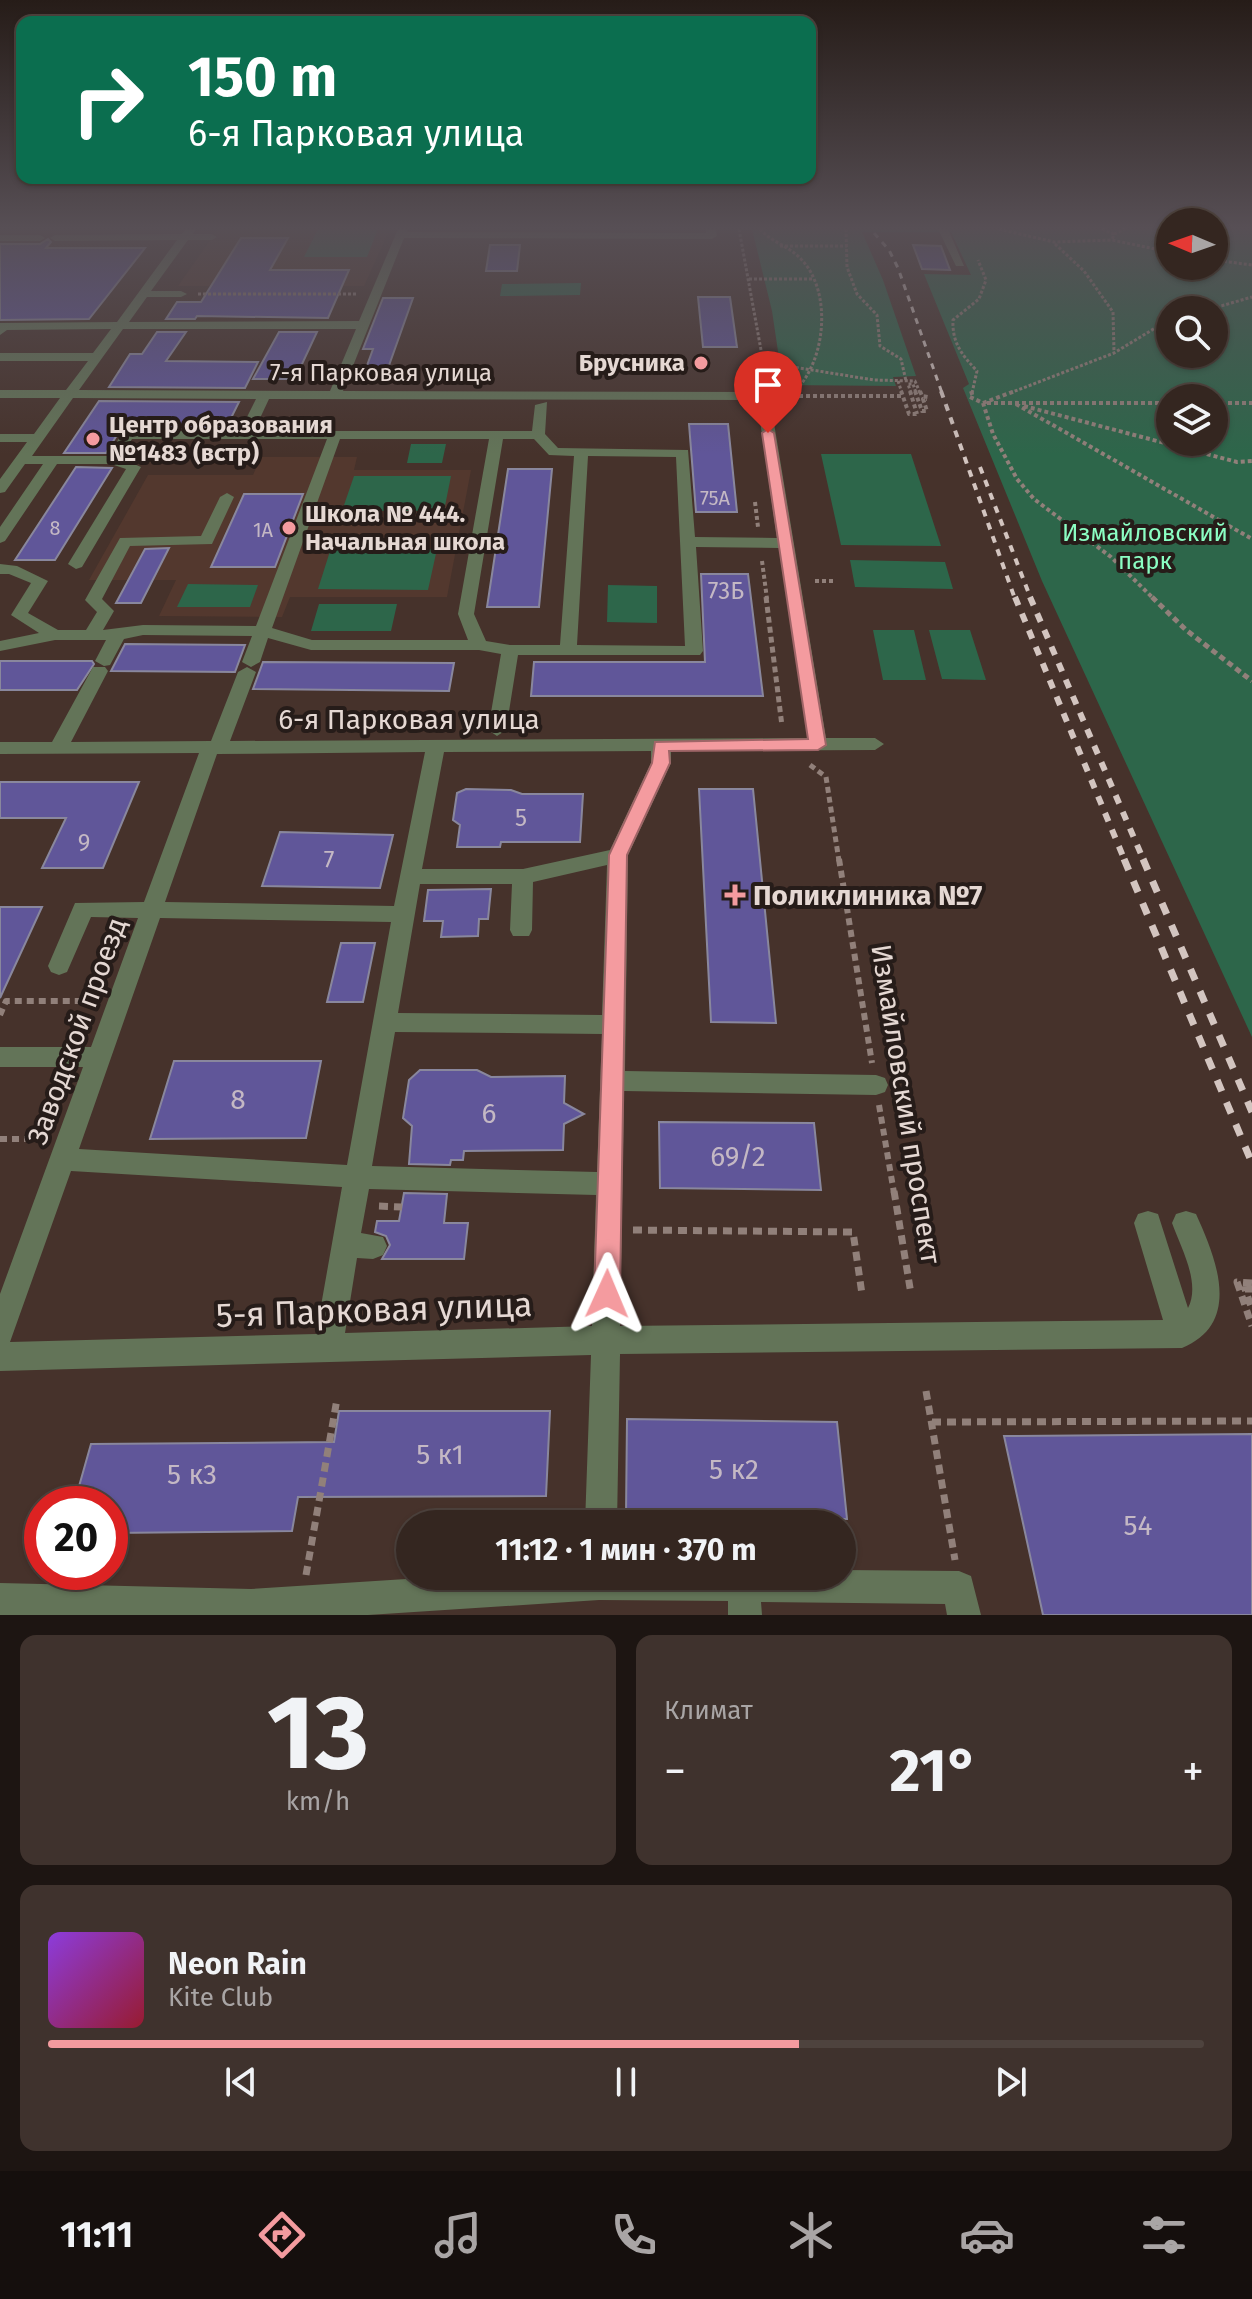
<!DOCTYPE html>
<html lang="ru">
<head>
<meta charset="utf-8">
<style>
	:root { --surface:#342620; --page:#3f322d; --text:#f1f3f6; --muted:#a9a5a5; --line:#4e433e; --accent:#f49b9f }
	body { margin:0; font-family:"Fira Sans",sans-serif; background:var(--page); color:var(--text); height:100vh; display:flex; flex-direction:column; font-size:30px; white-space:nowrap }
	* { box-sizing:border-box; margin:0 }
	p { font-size:26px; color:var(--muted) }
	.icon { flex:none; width:44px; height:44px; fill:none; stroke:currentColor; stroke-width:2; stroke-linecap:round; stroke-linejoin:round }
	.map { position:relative; height:1615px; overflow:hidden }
	.drawer { display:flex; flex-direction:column; gap:20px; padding:20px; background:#1d1512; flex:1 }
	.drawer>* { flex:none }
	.guide { position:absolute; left:16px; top:16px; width:800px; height:168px; border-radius:16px; box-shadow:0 2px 6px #0004,0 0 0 2px var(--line); background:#0b6e4f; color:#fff; overflow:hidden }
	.needle { width:52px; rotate:272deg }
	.buttons { position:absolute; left:1156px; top:208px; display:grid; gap:16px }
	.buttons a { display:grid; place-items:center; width:72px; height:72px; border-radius:50%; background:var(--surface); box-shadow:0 2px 6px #0004,0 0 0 2px var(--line); font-size:40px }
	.speed { position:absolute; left:24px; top:1486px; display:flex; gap:16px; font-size:40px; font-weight:700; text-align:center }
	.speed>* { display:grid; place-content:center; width:104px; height:104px; border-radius:50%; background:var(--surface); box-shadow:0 2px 6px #0004,0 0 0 2px var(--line); line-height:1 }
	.speed .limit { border:12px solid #d22; background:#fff; color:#111 }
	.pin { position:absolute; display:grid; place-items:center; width:68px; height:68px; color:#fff; margin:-82px -34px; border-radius:50% 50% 50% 0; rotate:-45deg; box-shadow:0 0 8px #0007 }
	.pin .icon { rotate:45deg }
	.me { position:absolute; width:88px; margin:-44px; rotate:1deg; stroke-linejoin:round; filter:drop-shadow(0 0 6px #0008) }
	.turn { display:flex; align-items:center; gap:28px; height:168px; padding:0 40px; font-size:36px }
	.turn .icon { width:104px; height:104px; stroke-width:2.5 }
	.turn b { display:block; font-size:56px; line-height:68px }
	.big { font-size:60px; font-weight:700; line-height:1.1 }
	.drawer .widget { flex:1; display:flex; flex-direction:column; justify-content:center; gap:12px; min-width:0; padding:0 28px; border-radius:16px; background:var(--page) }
	.drawer .dial { align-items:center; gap:0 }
	.dial b { font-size:104px; line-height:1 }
	.song { display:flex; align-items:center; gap:24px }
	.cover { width:96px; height:96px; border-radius:12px; background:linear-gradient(135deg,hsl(270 70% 55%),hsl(350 70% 35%)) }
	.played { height:8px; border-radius:4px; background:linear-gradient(90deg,var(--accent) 65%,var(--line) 65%) }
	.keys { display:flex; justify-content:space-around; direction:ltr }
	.heat { display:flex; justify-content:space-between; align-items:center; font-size:44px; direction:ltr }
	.drawer .tiles { flex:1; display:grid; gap:20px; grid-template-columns:1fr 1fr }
	.widget:last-child { grid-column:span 2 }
	.trip { position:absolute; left:396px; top:1510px; width:460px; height:80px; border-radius:40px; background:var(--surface); box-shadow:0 2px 6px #0004,0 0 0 2px var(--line); font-weight:700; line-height:80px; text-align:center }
	.dock { display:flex; height:128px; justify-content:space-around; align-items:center; background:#150f0d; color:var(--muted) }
	.dock .icon { width:56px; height:56px }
	.dock .current { color:var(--accent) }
	.dock b { font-size:36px; color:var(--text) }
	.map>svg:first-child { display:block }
</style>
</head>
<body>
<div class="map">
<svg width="1252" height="1615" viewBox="0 0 1252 1615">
	<rect width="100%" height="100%" fill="#46322b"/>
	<path fill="#53382e" d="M 218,229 L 390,229 L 364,286 L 178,286 Z
		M 261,457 L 357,457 L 354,470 L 471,470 L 447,597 L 290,597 L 282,617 L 159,616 L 176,580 L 89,580 L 148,475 L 253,475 Z"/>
	<path fill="#2d664a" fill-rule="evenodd" d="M 318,229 L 378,229 L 367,257 L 304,257 Z
		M 752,229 L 1170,229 L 1170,266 L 1214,266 L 1214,229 L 1252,229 L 1252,1037 L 1042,581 L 963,388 L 969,384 L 924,274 L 971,275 L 951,232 L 862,232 L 883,280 L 916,376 L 893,377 L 896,386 L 783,385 L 772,311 ZM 1170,310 L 1214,310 L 1214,354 L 1170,354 ZM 1170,398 L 1214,398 L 1214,442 L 1170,442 Z
		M 581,283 L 580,295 L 500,296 L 502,284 Z
		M 411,444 L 446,444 L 442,463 L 407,463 Z
		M 821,454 L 911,454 L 941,546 L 841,545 Z
		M 354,476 L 451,476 L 444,511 L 342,511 Z
		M 331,548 L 437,549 L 428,590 L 318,589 Z
		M 850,560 L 945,562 L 953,589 L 855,587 Z
		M 188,584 L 258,585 L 250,607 L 177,607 Z
		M 608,585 L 657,586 L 657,623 L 607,622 Z
		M 319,604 L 397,604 L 391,631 L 311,631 Z
		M 873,630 L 914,630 L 926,680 L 883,680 Z
		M 929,630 L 970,630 L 986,680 L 942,679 Z"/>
	<path fill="#605699" stroke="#89879d" stroke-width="2" d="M 241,238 L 288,238 L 270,270 L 349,270 L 328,318 L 197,316 L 195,319 L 166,319 L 177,302 L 201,302 Z
		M 48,239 L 51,242 L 46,248 L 145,248 L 89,319 L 0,320 L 0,244 L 40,244 Z
		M 490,245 L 520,245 L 517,271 L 486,271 Z
		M 913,245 L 941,246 L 950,270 L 922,269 Z
		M 698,297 L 730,297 L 737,347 L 703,347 Z
		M 383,298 L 413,298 L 387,371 L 365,371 L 373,349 L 363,349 Z
		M 157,332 L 186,332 L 166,361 L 258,362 L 245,388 L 109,387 L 130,354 L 142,354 Z
		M 279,332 L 317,332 L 295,379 L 253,379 Z
		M 99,401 L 239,402 L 226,428 L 127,428 L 120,430 L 106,453 L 64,453 Z
		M 689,424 L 728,424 L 737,512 L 696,512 Z
		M 76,467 L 112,468 L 55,560 L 15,560 Z
		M 508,469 L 552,469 L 539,607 L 487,607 Z
		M 244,494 L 303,494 L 275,567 L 211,567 Z
		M 169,548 L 141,603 L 116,603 L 145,549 Z
		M 701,574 L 748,574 L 763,696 L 531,696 L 534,662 L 705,662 Z
		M 125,644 L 245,645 L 235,672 L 111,671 Z
		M 0,661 L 92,661 L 94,664 L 77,690 L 0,690 Z
		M 263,662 L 454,663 L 449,691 L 253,689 Z
		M 0,782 L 139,782 L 103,868 L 42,868 L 66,818 L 0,818 Z
		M 466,789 L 511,790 L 522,794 L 583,794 L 580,842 L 501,842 L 500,847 L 457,847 L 460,825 L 453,820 L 457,793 Z
		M 699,789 L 753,789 L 776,1023 L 711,1022 Z
		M 280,832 L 393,835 L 380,888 L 262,886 Z
		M 491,889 L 488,919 L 479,919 L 478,936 L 441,937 L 443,921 L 424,921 L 428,890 Z
		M 0,907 L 42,907 L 0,998 Z
		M 341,943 L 375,943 L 363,1002 L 327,1002 Z
		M 174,1061 L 321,1061 L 306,1138 L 150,1139 Z
		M 420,1070 L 477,1070 L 491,1077 L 565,1076 L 564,1103 L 584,1114 L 564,1124 L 563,1150 L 464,1151 L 463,1160 L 451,1160 L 450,1165 L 409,1164 L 412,1126 L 403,1118 L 409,1080 Z
		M 659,1122 L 814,1123 L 821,1190 L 660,1188 Z
		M 404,1193 L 447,1194 L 444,1223 L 468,1223 L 464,1259 L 382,1259 L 390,1245 L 386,1236 L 375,1232 L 377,1221 L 399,1221 Z
		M 339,1411 L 550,1411 L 546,1496 L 298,1497 L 292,1531 L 110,1533 L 110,1504 L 74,1504 L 91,1444 L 334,1442 Z
		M 627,1419 L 837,1422 L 847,1519 L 626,1516 Z
		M 1252,1434 L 1252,1615 L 1043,1615 L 1004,1436 Z"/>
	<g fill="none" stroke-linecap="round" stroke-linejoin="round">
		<path stroke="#91807a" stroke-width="3" stroke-dasharray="3 2" stroke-linecap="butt" d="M 739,229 L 761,350
			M 760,229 C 771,242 789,246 801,259 C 833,292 826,363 793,393
			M 846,229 L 847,267 L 857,294 L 877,315 L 880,346 L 901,359 L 906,381
			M 999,229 L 1054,242 L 1112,240 L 1170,252
			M 1102,229 L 1114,234 L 1112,240
			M 1114,234 L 1125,229
			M 1055,244 L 1084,271 L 1113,312 L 1114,352
			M 780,246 L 847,246
			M 1214,260 L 1252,265
			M 749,279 L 812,279
			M 198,294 L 356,294
			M 1207,310 L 1252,297
			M 781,365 L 874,380 L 915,381 L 920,393
			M 898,381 L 902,393
			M 911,393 L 908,384 L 913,384 L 916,393
			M 972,393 L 977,371 C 962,355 952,343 953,320 L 979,299 L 986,280 L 978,260
			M 1010,393 L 1114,353 L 1170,319"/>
		<path stroke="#91807a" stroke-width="4" stroke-dasharray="4 3" stroke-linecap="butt" d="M 901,391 L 909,414 L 917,414
			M 910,391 L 917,414
			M 915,391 L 922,411 L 927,411 L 923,399 L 927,399
			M 920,391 L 922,396 L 928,397
			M 971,391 L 973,397
			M 792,396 L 903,396
			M 970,397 L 983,403 L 993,434 L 1017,479 L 1034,499 L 1111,557 L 1154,599
			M 783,401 L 795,391
			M 983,403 L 1015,391
			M 987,403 L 1170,403
			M 1214,403 L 1252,403
			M 1016,404 L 1252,539
			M 1024,406 L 1237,462 L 1252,461
			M 755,502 L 758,527
			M 762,561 L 767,599
			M 815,581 L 836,581"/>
		<path stroke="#91807a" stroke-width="5" stroke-dasharray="6 4" stroke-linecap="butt" d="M 766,597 L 782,726
			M 1152,597 L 1186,630 L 1252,681
			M 810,765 L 826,777 L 839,861"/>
		<path stroke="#91807a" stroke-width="6" stroke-dasharray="7 5" stroke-linecap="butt" d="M 839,859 L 872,1063
			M 0,1015 L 6,1001 L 81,1001
			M 879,1105 L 894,1193
			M 0,1139 L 28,1139"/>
		<path stroke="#91807a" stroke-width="7" stroke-dasharray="9 6" stroke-linecap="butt" d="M 894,1191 L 911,1294
			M 379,1206 L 402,1207
			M 633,1230 L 853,1232 L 862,1294
			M 1252,1283 L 1237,1282 L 1252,1326
			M 1252,1289 L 1245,1289 L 1252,1309
			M 926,1391 L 955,1560
			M 932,1422 L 1252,1421
			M 306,1575 L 337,1399"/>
		<path fill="#637458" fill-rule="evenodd" d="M 186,229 L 196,229 L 193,234 L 212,234 L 217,237 L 212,240 L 188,240 L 151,291 L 181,291 L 187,294 L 181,297 L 147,297 L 129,322 L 359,321 L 398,229 L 408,229 L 407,232 L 706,233 L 706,229 L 716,229 L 717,236 L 712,239 L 404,238 L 343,391 L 757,392 L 757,363 L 763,359 L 769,363 L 771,405 L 826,738 L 875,738 L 884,744 L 875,750 L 671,751 L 671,763 L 628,855 L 625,1071 L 876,1075 L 885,1078 L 888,1085 L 885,1092 L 876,1095 L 624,1091 L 620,1326 L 1163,1320 L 1134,1223 L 1138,1214 L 1148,1211 L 1158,1214 L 1188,1308 C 1201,1283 1181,1248 1172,1223 L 1176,1214 L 1186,1211 L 1196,1214 C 1216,1258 1243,1323 1182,1348 L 620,1354 L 617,1524 L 585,1524 L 591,1355 L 0,1371 L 0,1294 L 83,1067 L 0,1067 L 0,1047 L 91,1047 L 138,918 L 91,917 L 67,972 L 59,975 L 51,972 L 48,966 L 75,903 L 144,902 L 199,753 L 0,754 L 0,742 L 52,742 L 93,667 L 105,667 L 108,671 L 71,742 L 211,741 L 238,672 L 247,667 L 256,672 L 230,741 L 808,738 L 779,548 L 696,547 L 703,651 L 700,655 L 518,655 L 506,730 L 497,736 L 488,730 L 501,654 L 479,650 L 311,650 L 268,638 L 260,662 L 251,667 L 242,662 L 252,636 L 143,635 L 124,639 L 110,665 L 104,666 L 95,661 L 106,640 L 55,640 L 0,651 L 0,641 L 39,633 L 11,615 L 31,583 L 9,574 L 0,574 L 0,564 L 17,566 L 48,581 L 28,613 L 58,630 L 86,630 L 97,612 L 85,600 L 120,538 L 201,536 L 220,497 L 227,493 L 234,497 L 212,544 L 130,546 L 102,599 L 114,611 L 103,630 L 143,625 L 256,626 L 327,439 L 132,439 L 120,458 L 141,467 L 82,567 L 76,569 L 68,564 L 126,469 L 111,464 L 57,464 L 5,541 L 0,543 L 0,527 L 43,464 L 25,464 L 5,492 L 0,493 L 0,479 L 27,442 L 0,442 L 0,434 L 34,434 L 60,398 L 0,398 L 0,390 L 66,390 L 88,361 L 0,361 L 0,353 L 93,353 L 111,329 L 7,330 L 0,335 L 0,323 L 117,322 L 177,240 L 55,241 L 50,238 L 55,235 L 182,234 ZM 123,329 L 356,329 L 330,391 L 79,390 ZM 73,398 L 256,399 L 240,431 L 128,431 L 123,432 L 108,456 L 32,456 ZM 269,399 L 757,400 L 777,538 L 695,537 L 688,450 L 558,448 L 545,434 L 547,402 L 535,405 L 532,431 L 254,431 ZM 340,439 L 489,439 L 458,614 L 468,640 L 312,640 L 272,628 ZM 503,439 L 534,439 L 549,455 L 574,456 L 560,645 L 510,645 L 486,641 L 474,614 ZM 588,456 L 676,457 L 685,646 L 577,645 ZM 651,751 L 651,763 L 610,850 L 523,869 L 422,869 L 444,752 ZM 425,752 L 394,906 L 165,902 L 217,754 ZM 607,865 L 602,1015 L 398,1013 L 420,884 L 512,884 L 510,930 L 513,936 L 529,936 L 532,930 L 533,882 ZM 160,918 L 391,922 L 347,1165 L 79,1149 ZM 395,1032 L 602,1034 L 597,1172 L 372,1166 ZM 71,1171 L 342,1187 L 316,1334 L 10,1342 ZM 369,1189 L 596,1195 L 592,1326 L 345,1333 L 357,1258 L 373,1259 L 383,1255 L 387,1246 L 383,1237 L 361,1233 Z
			M 938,229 L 948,229 L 964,266 L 956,266 Z
			M 0,235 L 40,235 L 45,238 L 40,241 L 0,241 Z
			M 842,1570 L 959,1571 L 971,1576 L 981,1615 L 947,1615 L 945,1604 L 761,1602 L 762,1615 L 728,1615 L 728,1601 L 599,1600 L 368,1615 L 0,1615 L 0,1583 L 251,1589 L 453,1576 L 842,1576 Z"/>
		<path stroke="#d3c5c0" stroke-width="3" stroke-dasharray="6 6" stroke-linecap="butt" d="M 874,233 L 889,250 L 898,268 L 942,393"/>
		<path stroke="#d3c5c0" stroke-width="4" stroke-dasharray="7 7" stroke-linecap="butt" d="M 941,391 L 1015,599
			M 980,467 L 1031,599"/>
		<path stroke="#d3c5c0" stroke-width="6" stroke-dasharray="9 9" stroke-linecap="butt" d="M 1015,597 L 1125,861
			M 1030,597 L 1144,861"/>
		<path stroke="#d3c5c0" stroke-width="7" stroke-dasharray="12 12" stroke-linecap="butt" d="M 1124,859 L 1252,1163
			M 1143,859 L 1252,1112"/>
	</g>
	<linearGradient id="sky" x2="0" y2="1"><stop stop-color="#261c18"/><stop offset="0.5" stop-color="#574f55"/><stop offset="1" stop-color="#574f55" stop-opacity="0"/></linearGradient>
	<rect width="1252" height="455" fill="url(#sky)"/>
	<path fill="#f49b9f" stroke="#9f6567" stroke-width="2" d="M 768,429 L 774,433 L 826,745 L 818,750 L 669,751 L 670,763 L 627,855 L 620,1294 L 616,1303 L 607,1306 L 598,1303 L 594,1294 L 609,855 L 652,763 L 655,742 L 808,739 L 762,433 Z"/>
	<g fill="#f49b9f" stroke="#261c19" stroke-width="3">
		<circle cx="701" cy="363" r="8"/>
		<circle cx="93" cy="439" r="8"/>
		<circle cx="289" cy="528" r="8"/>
		<path d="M731 883h8v8h8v8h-8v8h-8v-8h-8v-8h8z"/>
	</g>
	<g text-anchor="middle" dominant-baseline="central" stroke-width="8" stroke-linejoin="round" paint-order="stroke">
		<g font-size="20" fill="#c4b8c4">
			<text x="715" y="498">75А</text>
			<text x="55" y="528">8</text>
			<text x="263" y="530">1А</text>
		</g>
		<g font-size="24" font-weight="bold" fill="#e5d8d3" stroke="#261c19" text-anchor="start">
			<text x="685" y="363" text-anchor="end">Брусника</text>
			<text x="109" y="425">Центр образования<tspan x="109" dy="28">№1483 (встр)</tspan></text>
			<text x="305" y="514">Школа № 444.<tspan x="305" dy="28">Начальная школа</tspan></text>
		</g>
		<g font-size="24" fill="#e5d8d3" stroke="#261c19">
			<text x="381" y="373">7-я Парковая улица</text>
		</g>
		<g font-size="24" fill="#8bfec3" stroke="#261c19">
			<text x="1145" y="533">Измайловский<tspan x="1145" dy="28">парк</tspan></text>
		</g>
		<g font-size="24" fill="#c4b8c4">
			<text x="726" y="591">73Б</text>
			<text x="521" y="818">5</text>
			<text x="84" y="843">9</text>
			<text x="329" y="860">7</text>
		</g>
		<g font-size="28" fill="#e5d8d3" stroke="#261c19">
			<text x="409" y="719">6-я Парковая улица</text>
			<text transform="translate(77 1031) rotate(-70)">Заводской проезд</text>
			<text transform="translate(906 1104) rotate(81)">Измайловский проспект</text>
		</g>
		<g font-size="28" font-weight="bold" fill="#e5d8d3" stroke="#261c19" text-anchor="start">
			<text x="753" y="895">Поликлиника №7</text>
		</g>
		<g font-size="28" fill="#c4b8c4">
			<text x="238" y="1099">8</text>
			<text x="489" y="1113">6</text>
			<text x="738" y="1156">69/2</text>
			<text x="440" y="1454">5 к1</text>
			<text x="734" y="1469">5 к2</text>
			<text x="192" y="1474">5 к3</text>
			<text x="1138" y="1525">54</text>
		</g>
		<g font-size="34" fill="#e5d8d3" stroke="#261c19">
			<text transform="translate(374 1310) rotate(-2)">5-я Парковая улица</text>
		</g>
	</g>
</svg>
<div class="buttons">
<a><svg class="needle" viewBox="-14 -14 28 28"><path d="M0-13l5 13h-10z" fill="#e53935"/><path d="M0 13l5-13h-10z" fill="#a9a5a5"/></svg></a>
<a><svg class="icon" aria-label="search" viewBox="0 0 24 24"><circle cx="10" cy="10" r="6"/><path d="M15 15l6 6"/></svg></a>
<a><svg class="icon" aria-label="layers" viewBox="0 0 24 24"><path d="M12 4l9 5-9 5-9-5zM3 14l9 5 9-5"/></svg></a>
</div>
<div class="speed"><div class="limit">20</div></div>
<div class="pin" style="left:768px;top:433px;background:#d93025"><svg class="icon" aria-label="arrive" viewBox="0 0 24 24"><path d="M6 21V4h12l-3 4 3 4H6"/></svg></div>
<svg class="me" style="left:607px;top:1294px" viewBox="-20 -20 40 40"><path d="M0-17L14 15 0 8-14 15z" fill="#f49b9f" stroke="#fff" stroke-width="4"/></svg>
<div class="trip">11:12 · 1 мин · 370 m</div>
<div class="guide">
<div class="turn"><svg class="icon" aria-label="right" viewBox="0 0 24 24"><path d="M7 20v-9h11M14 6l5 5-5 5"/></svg><div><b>150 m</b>6-я Парковая улица</div></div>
</div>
</div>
<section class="drawer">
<div class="tiles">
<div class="widget dial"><b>13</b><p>km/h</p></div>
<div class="widget"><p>Климат</p>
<div class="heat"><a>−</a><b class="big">21°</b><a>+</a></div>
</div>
<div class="widget">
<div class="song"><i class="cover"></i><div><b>Neon Rain</b><p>Kite Club</p></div></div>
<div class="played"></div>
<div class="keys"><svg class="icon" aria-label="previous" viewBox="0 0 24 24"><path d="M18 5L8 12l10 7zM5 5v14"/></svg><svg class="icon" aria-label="pause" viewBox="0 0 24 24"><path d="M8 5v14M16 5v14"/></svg><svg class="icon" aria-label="next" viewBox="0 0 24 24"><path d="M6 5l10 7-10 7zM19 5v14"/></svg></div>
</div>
</div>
</section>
<nav class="dock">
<b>11:11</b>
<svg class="icon current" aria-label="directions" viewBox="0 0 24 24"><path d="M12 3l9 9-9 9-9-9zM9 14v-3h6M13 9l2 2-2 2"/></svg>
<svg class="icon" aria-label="music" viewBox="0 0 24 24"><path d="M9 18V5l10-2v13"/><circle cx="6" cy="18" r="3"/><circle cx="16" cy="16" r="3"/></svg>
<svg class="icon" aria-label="phone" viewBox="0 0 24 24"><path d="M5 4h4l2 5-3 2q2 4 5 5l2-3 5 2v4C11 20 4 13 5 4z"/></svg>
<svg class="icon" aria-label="climate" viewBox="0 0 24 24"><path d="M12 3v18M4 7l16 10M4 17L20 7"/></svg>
<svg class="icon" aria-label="car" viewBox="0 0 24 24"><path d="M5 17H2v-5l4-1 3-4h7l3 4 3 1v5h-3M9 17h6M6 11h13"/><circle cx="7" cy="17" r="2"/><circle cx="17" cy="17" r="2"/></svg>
<svg class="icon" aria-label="filters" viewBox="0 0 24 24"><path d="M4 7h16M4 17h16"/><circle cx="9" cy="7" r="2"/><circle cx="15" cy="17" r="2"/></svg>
</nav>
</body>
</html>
